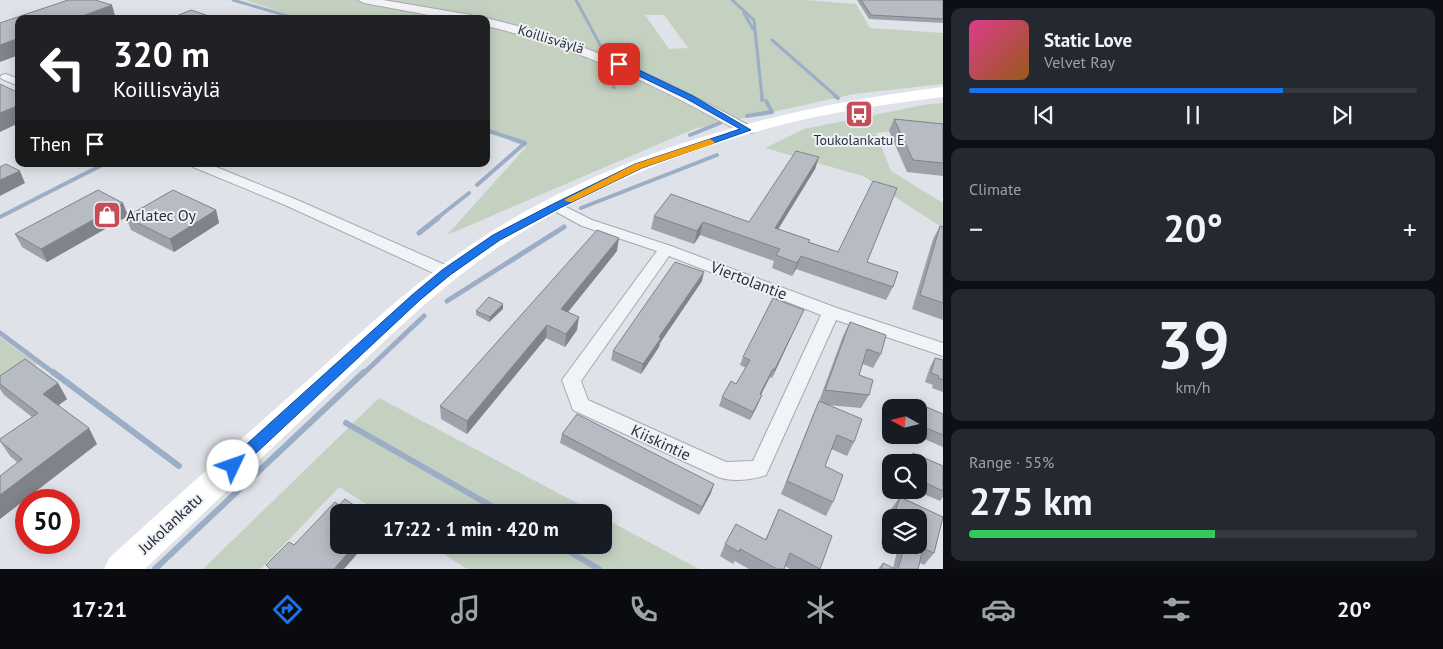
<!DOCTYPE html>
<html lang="en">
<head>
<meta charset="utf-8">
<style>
	:root { --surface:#171b24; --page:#242831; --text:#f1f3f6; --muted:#9ea1a6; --line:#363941; --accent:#1a73e8 }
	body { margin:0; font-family:"PT Sans",sans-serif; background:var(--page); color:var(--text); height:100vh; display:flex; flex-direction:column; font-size:19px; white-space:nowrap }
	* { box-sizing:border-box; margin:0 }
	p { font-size:16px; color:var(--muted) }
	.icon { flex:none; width:28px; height:28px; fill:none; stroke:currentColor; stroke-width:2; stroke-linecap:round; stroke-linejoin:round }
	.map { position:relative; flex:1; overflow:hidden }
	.sheet { display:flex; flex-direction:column; gap:8px; padding:8px; background:#0d0f14; width:500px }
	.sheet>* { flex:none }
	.hud { position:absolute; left:15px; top:15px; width:475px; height:152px; border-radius:10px; box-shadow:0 2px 12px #0003; background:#202124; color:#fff; overflow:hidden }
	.needle { width:32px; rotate:278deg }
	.fabs { position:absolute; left:882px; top:399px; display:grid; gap:10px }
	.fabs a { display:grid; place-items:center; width:45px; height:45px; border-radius:10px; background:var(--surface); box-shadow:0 2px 12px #0003; font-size:25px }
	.speed { position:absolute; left:15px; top:489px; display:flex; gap:10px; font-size:25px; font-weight:700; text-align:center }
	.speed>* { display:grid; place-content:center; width:65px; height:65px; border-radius:50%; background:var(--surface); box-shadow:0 2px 12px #0003; line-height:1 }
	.speed .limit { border:8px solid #d22; background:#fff; color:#111 }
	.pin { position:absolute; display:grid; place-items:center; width:42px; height:42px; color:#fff; margin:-21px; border-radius:10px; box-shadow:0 2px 8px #0006 }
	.me { position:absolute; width:55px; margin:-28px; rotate:48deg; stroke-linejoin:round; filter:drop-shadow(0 0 4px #0008) }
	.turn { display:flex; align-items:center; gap:18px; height:105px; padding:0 15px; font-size:22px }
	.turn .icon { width:65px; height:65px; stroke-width:2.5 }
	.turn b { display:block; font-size:35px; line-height:42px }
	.then { display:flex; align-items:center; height:48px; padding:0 15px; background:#0003; gap:10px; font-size:19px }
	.big { font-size:38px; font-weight:700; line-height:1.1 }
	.sheet .widget { flex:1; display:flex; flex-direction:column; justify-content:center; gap:8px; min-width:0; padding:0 18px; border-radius:10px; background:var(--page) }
	.sheet .dial { align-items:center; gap:0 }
	.dial b { font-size:65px; line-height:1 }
	.song { display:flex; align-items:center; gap:15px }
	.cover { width:60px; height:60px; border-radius:8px; background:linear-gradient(135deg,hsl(330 70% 55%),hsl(30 70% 35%)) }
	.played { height:5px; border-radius:2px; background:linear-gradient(90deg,var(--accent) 70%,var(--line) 70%) }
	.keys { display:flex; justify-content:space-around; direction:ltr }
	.heat { display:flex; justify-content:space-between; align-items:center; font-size:28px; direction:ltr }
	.charge { height:8px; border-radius:4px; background:linear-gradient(90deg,#34c759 55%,var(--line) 0) }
	.trip { position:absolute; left:330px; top:504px; width:282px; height:50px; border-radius:10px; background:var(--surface); box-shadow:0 2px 12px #0003; font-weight:700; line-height:50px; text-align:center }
	.tab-bar { display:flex; height:80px; justify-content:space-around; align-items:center; background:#090b0e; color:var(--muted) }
	.tab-bar .icon { width:35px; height:35px }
	.tab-bar .selected { color:var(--accent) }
	.tab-bar b { font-size:22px; color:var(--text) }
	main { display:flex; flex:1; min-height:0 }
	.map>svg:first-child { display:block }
</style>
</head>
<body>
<main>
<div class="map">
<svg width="943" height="569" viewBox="0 0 943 569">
	<rect width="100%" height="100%" fill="#dfe2e8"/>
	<path fill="#c4d1c1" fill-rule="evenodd" d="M 245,0 L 805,0 L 856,4 L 870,28 L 943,33 L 943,84 L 854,94 L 694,129 L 447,235 L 526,147 L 486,131 L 486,19 L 303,19 ZM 645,15 L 664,15 L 688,48 L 669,49 Z
		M 943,103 L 943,124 L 876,133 L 891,171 L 943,203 L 943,228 L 863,176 L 765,148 L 804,129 L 923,105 Z
		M 0,337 L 37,364 L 0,389 Z
		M 379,398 L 594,512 L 379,512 L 339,487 L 261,569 L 203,569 Z
		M 604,518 L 699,569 L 467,569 L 430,545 L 604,545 Z"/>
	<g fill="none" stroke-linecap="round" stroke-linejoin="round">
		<path stroke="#9caec5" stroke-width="3" d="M 233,0 L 298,19
			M 576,0 L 605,54
			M 732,0 L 754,20 L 762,97
			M 744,13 L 753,29
			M 772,40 L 837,97
			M 607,62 L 614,88"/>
		<path stroke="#9caec5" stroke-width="4" d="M 762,96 L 762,100
			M 835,96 L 838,98
			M 747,116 L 772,112 L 766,101
			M 690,135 L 720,123
			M 477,185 L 525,143 L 486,130
			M 581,208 L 717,155
			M 0,217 L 100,166
			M 436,219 L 469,193"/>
		<path stroke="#9caec5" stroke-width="5" d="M 419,233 L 438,218
			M 447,301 L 564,227
			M 0,333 L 55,374
			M 363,374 L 424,316"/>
		<path stroke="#9caec5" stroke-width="6" d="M 53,372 L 179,466
			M 346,423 L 502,512
			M 558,545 L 599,569
			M 155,569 L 364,372"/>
		<g stroke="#a5a9b2" stroke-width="2">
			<path id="minor" d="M 6,74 L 19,79 L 19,86 L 2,79 L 0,77 L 2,75 Z
				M 191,164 L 209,164 L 295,199 L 452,268 L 454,272 L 452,276 L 446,277 L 440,276 L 285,205 L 193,167 Z
				M 556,202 L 592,220 L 671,246 L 837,308 L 943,343 L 943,356 L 836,320 L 766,475 C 753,480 731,482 718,477 L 573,410 L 562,380 L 657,251 L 582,226 L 551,209 L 549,206 L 551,203 ZM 669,256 L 821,315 L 753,461 L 726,462 L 588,400 L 581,381 Z"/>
		</g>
		<g stroke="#a5a9b2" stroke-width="2">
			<path id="tertiary" d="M 358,0 L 383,0 L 471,15 L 477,19 L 450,19 L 364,3 Z
				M 486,18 C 584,41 664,79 752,127 L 755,130 L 752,133 L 742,133 C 660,87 578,47 486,26 Z"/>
		</g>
		<use href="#minor" fill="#f2f3f6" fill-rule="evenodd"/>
		<use href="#tertiary" fill="#f2f3f6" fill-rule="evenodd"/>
		<path fill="#fff" fill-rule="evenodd" d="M 943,87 L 943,97 C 897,103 851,109 806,119 C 694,144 572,193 479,261 C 426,299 380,346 332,391 C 270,450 207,510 145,569 L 104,569 L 109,558 C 175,498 241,439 308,380 C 358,335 407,289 462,251 C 603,153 775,108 943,87 Z"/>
	</g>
	<path fill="#9da1a9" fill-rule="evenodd" d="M 857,0 L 943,0 L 943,23 L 869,19 Z
		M 894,119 L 943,124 L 943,176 L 907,172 L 889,131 Z
		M 819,157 L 815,169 L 778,229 L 810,240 L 809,242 L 867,262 L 893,287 L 886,300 L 796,269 L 792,276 L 772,268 L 774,261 L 700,235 L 694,244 L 651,229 L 654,216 L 749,222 Z
		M 123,203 L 128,216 L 47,262 L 22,247 L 15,234 Z
		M 216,210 L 219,223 L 174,252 L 131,230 L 126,217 Z
		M 940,226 L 943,227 L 943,320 L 912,309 L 933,239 Z
		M 617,251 L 568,312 L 577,330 L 565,347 L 546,338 L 467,434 L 441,419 L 440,406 Z
		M 702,281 L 660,343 L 659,347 L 641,374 L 611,360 L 613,351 Z
		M 503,309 L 489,322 L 476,315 L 476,311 Z
		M 800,318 L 772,378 L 770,377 L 761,395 L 758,404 L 750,420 L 719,406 L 722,397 L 736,384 L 746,368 L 740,365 L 743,357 Z
		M 850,322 L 881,354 L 873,368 L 863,364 L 859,375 L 869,395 L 861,408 L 828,405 L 854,442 L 847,456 L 831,449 L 825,466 L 833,502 L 826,516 L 781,494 L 813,415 L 819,401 L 843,336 Z
		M 935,358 L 943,360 L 943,392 L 932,388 L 933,385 L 925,382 L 930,367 Z
		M 0,376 L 58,383 L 67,399 L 58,405 L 97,444 L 0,519 L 0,476 L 18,463 L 10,456 L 0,441 L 0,439 L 32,417 L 4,395 L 0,389 Z
		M 924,406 L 943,414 L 943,447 L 915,435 L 919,435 L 919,414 Z
		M 562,434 L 711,493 L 699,515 L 560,443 Z
		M 913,453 L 943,466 L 943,497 L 940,501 L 914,490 L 919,490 L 919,462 L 907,462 Z
		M 900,497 L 943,517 L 934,553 L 924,565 L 920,563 L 918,569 L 878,569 L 883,563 L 893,568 L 897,552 L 881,543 L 891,509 ZM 891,518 L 919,518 L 919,545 L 891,545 Z
		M 779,509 L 820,569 L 790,569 L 785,566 L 784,569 L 749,569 L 735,561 L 733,564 L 720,556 L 725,544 L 765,540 Z"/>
	<path fill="#808389" d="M 112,5 L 116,19 L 74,19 Z
		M 19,38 L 19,55 L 0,62 L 0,45 Z
		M 19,105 L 19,123 L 0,132 L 0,113 Z
		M 819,157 L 815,169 L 771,241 L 775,228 Z
		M 20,171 L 25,183 L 0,196 L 0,180 Z
		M 123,203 L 128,216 L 47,262 L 41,249 Z
		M 216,210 L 219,223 L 174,252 L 170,239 Z
		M 703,222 L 700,235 L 694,244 L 697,231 Z
		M 619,238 L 617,251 L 560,322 L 561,309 Z
		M 801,256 L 796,269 L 792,276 L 797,263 Z
		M 704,272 L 702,281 L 660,343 L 659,347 L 641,374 L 643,364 L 659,337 Z
		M 503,304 L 503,309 L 489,322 L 490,317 Z
		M 804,310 L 800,318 L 772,378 L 775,369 Z
		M 579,317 L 577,330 L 565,347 L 566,334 Z
		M 547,325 L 546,338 L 467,434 L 467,421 Z
		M 773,369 L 770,377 L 756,403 L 760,394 Z
		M 58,383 L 67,399 L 52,410 L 43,394 Z
		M 762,395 L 758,404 L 750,420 L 753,412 Z
		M 89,428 L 97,444 L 0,519 L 0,495 Z
		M 714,484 L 711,493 L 699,515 L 702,507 Z
		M 352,545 L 358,545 L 357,546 L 358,553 L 344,569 L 334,569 Z"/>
	<path fill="#b7bbc4" stroke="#808389" d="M 68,0 L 95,0 L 112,5 L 74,19 L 19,19 L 19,38 L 0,45 L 0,23 Z
		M 861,0 L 943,0 L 943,19 L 871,15 Z
		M 191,10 L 218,19 L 169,19 Z
		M 0,84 L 19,93 L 19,105 L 0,113 Z
		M 894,119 L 943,124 L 943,163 L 913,160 Z
		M 796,151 L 819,157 L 775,228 L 810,240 L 808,242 L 838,252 L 873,181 L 897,188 L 867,262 L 898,272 L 893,287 L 801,256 L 797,263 L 776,255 L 780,249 L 703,222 L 697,231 L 654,216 L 671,194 L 749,222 Z
		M 6,164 L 20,171 L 0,180 L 0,167 Z
		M 98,190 L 123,203 L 41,249 L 15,234 Z
		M 173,190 L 216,210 L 170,239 L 126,217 Z
		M 940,226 L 943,227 L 943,303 L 920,295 Z
		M 597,230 L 619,238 L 561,309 L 579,317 L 566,334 L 547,325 L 467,421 L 440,406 Z
		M 675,262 L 704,272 L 659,337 L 661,338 L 643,364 L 613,351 Z
		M 489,297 L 503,304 L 490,317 L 476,311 Z
		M 773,298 L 804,310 L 775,369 L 773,369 L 760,394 L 762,395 L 753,412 L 722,397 L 731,381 L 736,384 L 750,360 L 743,357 Z
		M 850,322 L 886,335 L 881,354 L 867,349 L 859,375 L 873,380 L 869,395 L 825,390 Z
		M 935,358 L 943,360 L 943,380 L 938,378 L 939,376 L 931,373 Z
		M 25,359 L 58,383 L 43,394 L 89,428 L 0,495 L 0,476 L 22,459 L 0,441 L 0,439 L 38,413 L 0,384 L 0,376 Z
		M 819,401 L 862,419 L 854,442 L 837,435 L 825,466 L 843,475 L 833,502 L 787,481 Z
		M 924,406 L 943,414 L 943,435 L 919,425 Z
		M 577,414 L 714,484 L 702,507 L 562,434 Z
		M 913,453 L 943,466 L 943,491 L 919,480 L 919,462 L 910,462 Z
		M 900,497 L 943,517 L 934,553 L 923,548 L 918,569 L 898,569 L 905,545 L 919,545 L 919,518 L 893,518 Z
		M 345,499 L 364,512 L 339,512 L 339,545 L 355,545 L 334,569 L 270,569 L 266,565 L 289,542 L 294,545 L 335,502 L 339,505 Z
		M 779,509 L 832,536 L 820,569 L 790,553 L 784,569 L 777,569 L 740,549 L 739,552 L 725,544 L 736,524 L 766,540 Z
		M 891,524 L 891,533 L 889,531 Z
		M 883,563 L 895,569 L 881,569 Z"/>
	<path fill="#1a73e8" stroke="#114b97" d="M 616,62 L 622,62 L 693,96 L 751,130 L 642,168 L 560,208 L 500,240 L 450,275 L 420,300 L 238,470 L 233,472 L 228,470 L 226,466 L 228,461 L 412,295 L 442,270 L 493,235 L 553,204 L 635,164 L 740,129 L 687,99 L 616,65 Z"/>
	<path fill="#f59e0b" d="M 710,139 L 715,142 L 713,144 L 642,168 L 572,202 L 569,202 L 564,200 L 635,164 Z"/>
	<defs>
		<g id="bus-square" transform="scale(1.4375)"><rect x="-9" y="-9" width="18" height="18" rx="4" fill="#c54c58" stroke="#eff1f5"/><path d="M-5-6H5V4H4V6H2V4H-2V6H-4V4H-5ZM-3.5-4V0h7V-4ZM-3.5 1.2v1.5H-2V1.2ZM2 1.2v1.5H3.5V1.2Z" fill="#fff"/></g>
		<g id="shop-square" transform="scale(1.4375)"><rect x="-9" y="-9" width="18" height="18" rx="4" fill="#c54c58" stroke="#eff1f5"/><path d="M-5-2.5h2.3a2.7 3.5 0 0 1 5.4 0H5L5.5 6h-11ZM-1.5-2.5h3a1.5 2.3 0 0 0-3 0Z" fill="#fff"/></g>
	</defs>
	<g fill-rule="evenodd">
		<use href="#bus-square" x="859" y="114"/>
		<use href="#shop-square" x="107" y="215"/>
	</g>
	<g text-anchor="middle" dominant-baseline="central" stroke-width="4" stroke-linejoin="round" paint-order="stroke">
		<g font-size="14" fill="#29303e" stroke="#eff1f5">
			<text transform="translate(551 39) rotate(17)">Koillisväylä</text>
		</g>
		<g font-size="14" fill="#29303e" stroke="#eff1f5">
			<text x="859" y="140">Toukolankatu E</text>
		</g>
		<g font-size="16" fill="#29303e" stroke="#eff1f5" text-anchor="start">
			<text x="126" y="215">Arlatec Oy</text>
		</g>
		<g font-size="16" fill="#29303e" stroke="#eff1f5">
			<text transform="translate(749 280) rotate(21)">Viertolantie</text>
			<text transform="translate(661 442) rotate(25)">Kiiskintie</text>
			<text transform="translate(170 523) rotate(-43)">Jukolankatu</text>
		</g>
	</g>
</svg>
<div class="fabs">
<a><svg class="needle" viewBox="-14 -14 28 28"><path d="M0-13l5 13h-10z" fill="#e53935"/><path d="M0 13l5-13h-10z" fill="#9ea1a6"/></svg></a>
<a><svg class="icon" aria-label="search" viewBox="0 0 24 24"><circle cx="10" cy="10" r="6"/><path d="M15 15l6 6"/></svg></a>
<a><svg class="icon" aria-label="layers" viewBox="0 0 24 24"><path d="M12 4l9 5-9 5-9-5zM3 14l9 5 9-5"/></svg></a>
</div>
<div class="speed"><div class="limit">50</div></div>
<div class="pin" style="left:619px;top:64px;background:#d93025"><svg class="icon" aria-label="arrive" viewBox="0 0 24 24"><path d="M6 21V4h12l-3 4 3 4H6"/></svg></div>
<svg class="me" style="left:233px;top:466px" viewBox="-20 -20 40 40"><circle r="19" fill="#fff"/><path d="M0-13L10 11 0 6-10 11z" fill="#1a73e8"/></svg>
<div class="trip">17:22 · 1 min · 420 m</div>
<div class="hud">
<div class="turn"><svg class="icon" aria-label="left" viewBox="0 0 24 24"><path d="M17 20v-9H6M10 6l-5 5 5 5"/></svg><div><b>320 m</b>Koillisväylä</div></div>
<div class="then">Then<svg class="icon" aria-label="arrive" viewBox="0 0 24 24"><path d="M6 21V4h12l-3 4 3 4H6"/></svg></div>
</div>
</div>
<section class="sheet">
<div class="widget">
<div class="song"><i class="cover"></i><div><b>Static Love</b><p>Velvet Ray</p></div></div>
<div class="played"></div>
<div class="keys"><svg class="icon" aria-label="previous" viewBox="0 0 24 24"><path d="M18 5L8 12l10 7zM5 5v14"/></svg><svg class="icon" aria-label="pause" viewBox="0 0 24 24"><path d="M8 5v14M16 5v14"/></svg><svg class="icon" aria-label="next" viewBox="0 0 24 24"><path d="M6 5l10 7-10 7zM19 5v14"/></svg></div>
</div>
<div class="widget"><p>Climate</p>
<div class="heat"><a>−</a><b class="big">20°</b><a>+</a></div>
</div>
<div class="widget dial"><b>39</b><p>km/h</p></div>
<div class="widget"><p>Range · 55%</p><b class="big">275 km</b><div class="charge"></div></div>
</section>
</main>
<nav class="tab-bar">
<b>17:21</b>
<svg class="icon selected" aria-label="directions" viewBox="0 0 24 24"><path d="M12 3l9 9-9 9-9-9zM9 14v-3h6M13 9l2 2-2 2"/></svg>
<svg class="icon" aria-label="music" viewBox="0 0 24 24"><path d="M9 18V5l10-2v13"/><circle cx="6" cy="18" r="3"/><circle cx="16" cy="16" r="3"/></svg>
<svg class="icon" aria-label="phone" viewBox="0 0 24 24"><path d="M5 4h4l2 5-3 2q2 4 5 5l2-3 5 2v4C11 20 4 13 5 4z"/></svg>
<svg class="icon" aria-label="climate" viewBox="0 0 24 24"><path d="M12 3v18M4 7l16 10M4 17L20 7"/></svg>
<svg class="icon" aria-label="car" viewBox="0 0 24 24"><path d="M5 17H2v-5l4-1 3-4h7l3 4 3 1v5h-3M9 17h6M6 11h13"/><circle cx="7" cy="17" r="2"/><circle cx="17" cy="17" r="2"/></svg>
<svg class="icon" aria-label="filters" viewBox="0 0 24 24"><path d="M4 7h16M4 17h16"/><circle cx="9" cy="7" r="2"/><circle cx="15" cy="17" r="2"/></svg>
<b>20°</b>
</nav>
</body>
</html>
